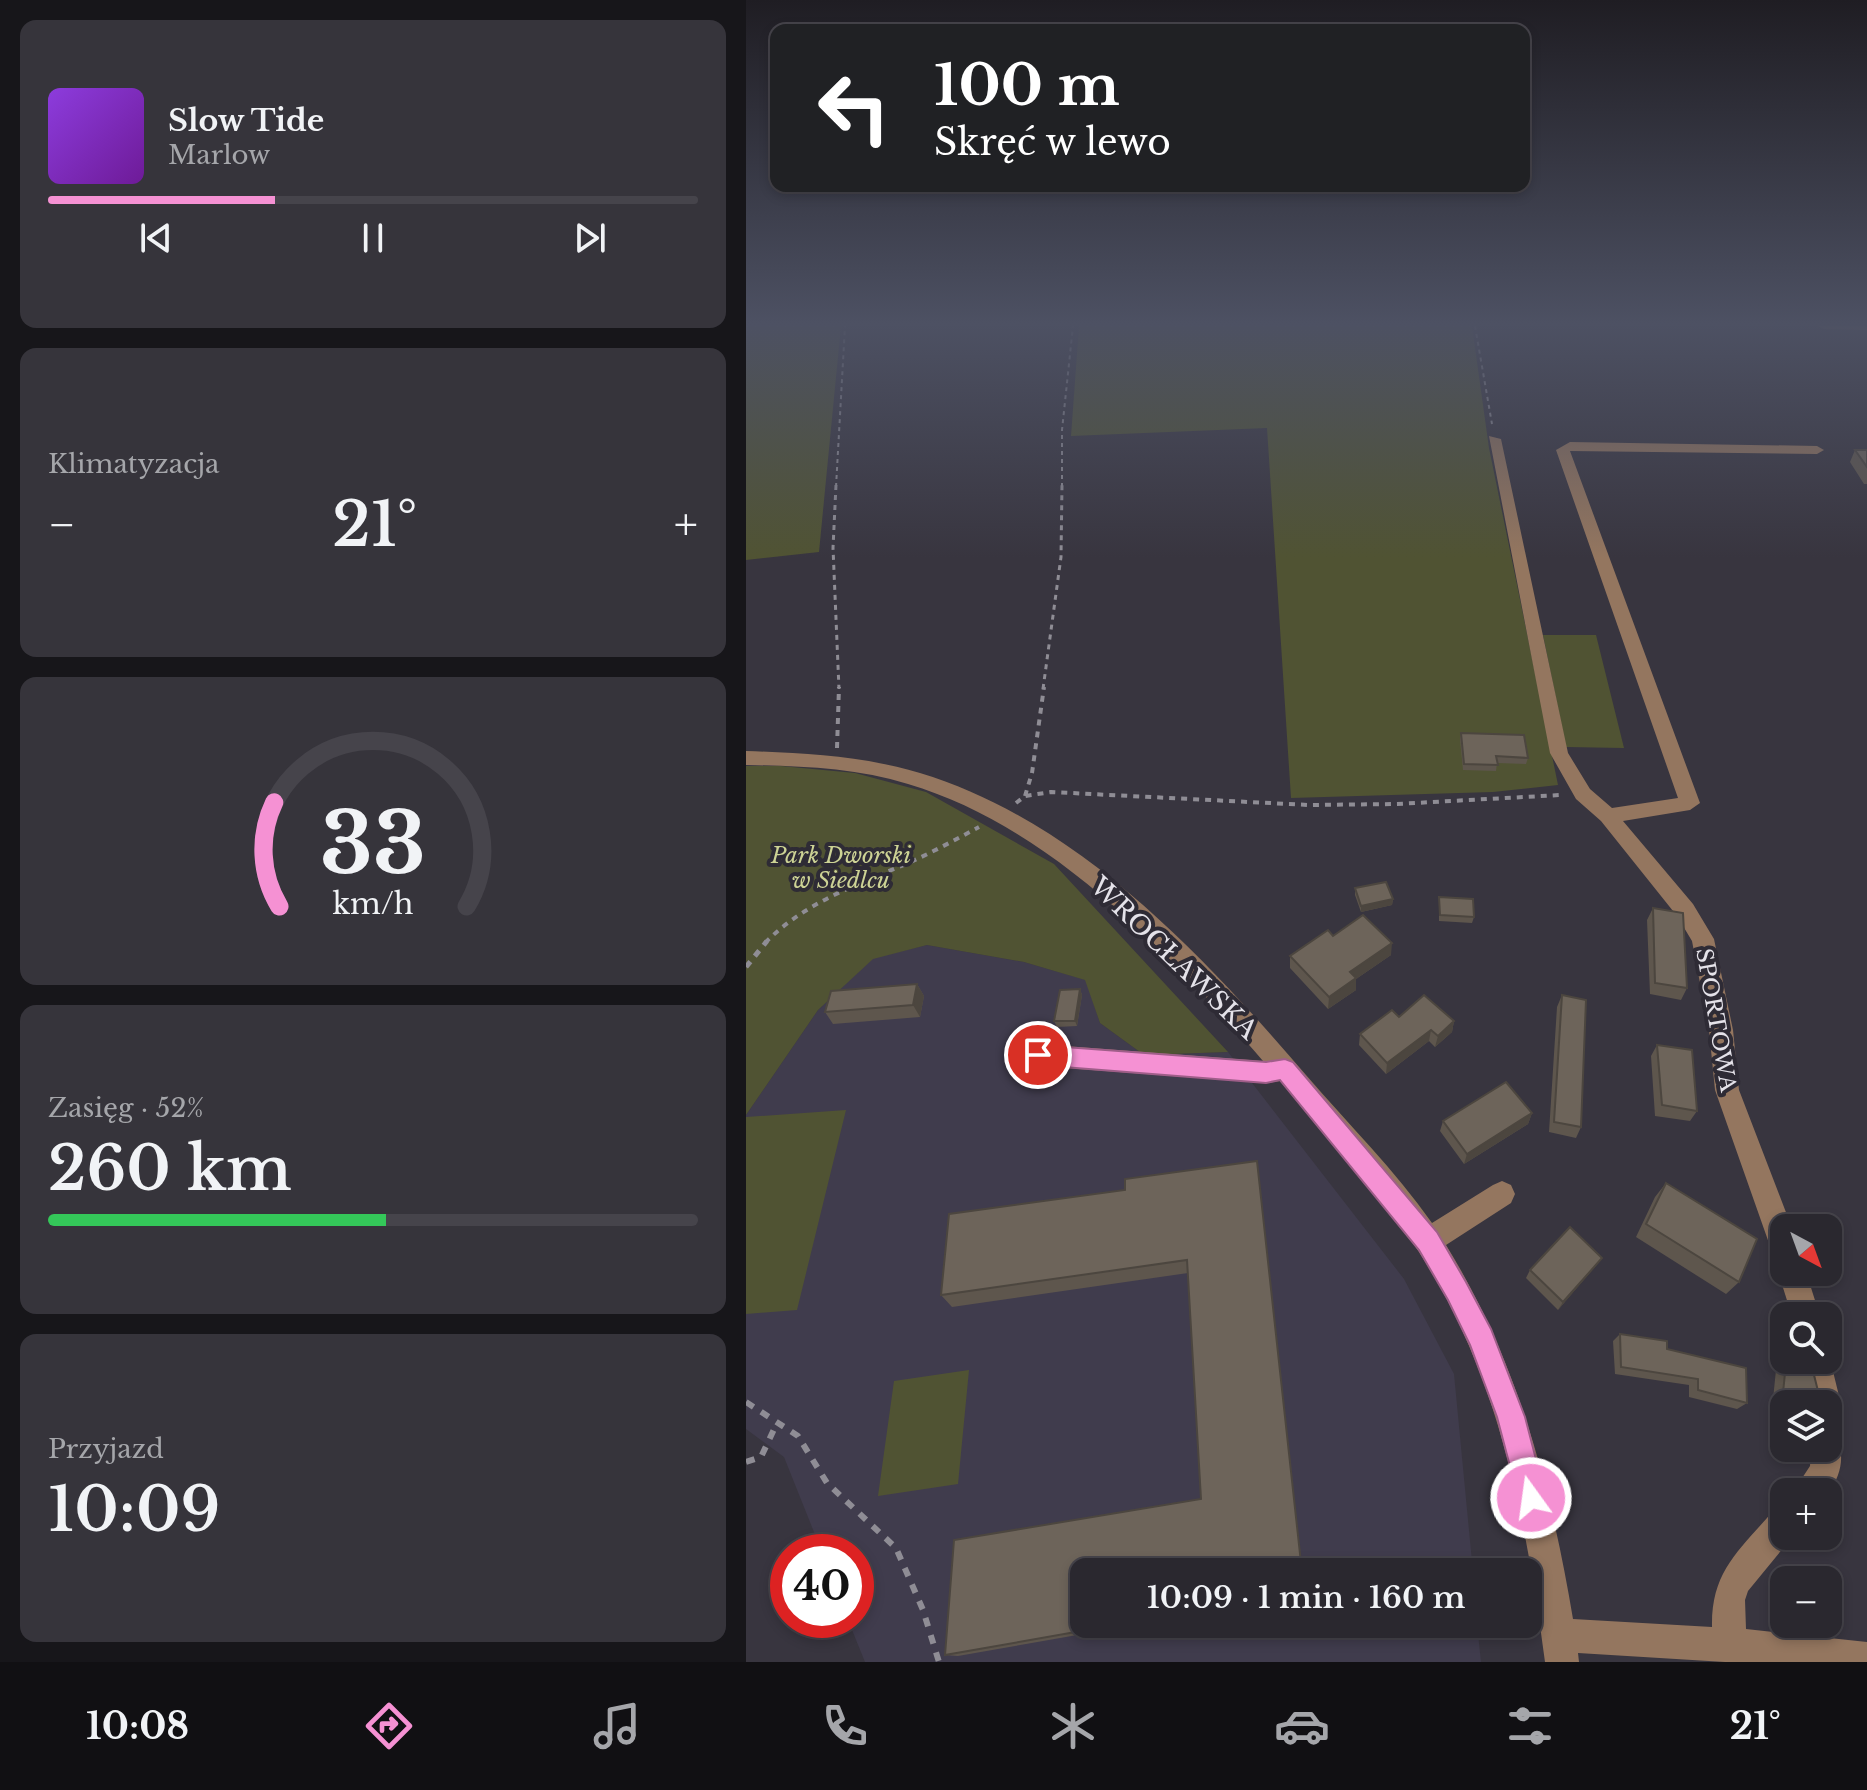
<!DOCTYPE html>
<html lang="pl">
<head>
<meta charset="utf-8">
<style>
	:root { --surface:#2a282f; --page:#36343b; --text:#f1f3f6; --muted:#a5a6aa; --line:#46444b; --accent:#f591d3 }
	body { margin:0; font-family:"Libre Baskerville",serif; background:var(--page); color:var(--text); height:100vh; display:flex; flex-direction:column; font-size:30px; white-space:nowrap }
	* { box-sizing:border-box; margin:0 }
	p { font-size:26px; color:var(--muted) }
	.icon { flex:none; width:44px; height:44px; fill:none; stroke:currentColor; stroke-width:2; stroke-linecap:round; stroke-linejoin:round }
	.map { position:relative; flex:1; overflow:hidden }
	.sheet { display:flex; flex-direction:column; gap:20px; padding:20px; background:#17161a; width:746px }
	.sheet>* { flex:none }
	.guide { position:absolute; left:24px; top:24px; width:760px; height:168px; border-radius:16px; box-shadow:0 4px 12px #0003,0 0 0 2px var(--line); background:#202124; color:#fff; overflow:hidden }
	.needle { width:52px; rotate:139deg }
	.controls { position:absolute; left:1024px; top:1214px; display:grid; gap:16px }
	.controls a { display:grid; place-items:center; width:72px; height:72px; border-radius:16px; background:var(--surface); box-shadow:0 4px 12px #0003,0 0 0 2px var(--line); font-size:40px }
	.speed { position:absolute; left:24px; top:1534px; display:flex; gap:16px; font-size:40px; font-weight:700; text-align:center }
	.speed>* { display:grid; place-content:center; width:104px; height:104px; border-radius:50%; background:var(--surface); box-shadow:0 4px 12px #0003,0 0 0 2px var(--line); line-height:1 }
	.speed .limit { border:12px solid #d22; background:#fff; color:#111 }
	.pin { position:absolute; display:grid; place-items:center; width:68px; height:68px; color:#fff; margin:-34px; border:4px solid #fff; border-radius:50%; box-shadow:0 2px 8px #0007 }
	.me { position:absolute; width:88px; margin:-44px; rotate:346deg; stroke-linejoin:round; filter:drop-shadow(0 0 6px #0008) }
	.turn { display:flex; align-items:center; gap:28px; height:168px; padding:0 32px; font-size:36px }
	.turn .icon { width:104px; height:104px; stroke-width:2.5 }
	.turn b { display:block; font-size:56px; line-height:68px }
	.big { font-size:60px; font-weight:600; line-height:1.1 }
	.sheet .card { flex:1; display:flex; flex-direction:column; justify-content:center; gap:12px; min-width:0; padding:0 28px; border-radius:16px; background:var(--page) }
	.sheet .dial { align-items:center; gap:0 }
	.dial svg { height:208px; overflow:visible; fill:none; stroke:var(--line); stroke-width:7; stroke-linecap:round; text-anchor:middle }
	.dial text { fill:var(--text); stroke:none }
	.song { display:flex; align-items:center; gap:24px }
	.cover { width:96px; height:96px; border-radius:12px; background:linear-gradient(135deg,hsl(270 70% 55%),hsl(280 70% 35%)) }
	.played { height:8px; border-radius:4px; background:linear-gradient(90deg,var(--accent) 35%,var(--line) 35%) }
	.keys { display:flex; justify-content:space-around; direction:ltr }
	.heat { display:flex; justify-content:space-between; align-items:center; font-size:44px; direction:ltr }
	.charge { height:12px; border-radius:6px; background:linear-gradient(90deg,#34c759 52%,var(--line) 0) }
	.trip { position:absolute; left:324px; top:1558px; width:472px; height:80px; border-radius:16px; background:var(--surface); box-shadow:0 4px 12px #0003,0 0 0 2px var(--line); font-weight:600; line-height:80px; text-align:center }
	.tabs { display:flex; height:128px; justify-content:space-around; align-items:center; background:#111013; color:var(--muted) }
	.tabs .icon { width:56px; height:56px }
	.tabs .on { color:var(--accent) }
	.tabs b { font-size:36px; color:var(--text) }
	main { display:flex; flex:1; min-height:0 }
	.map>svg:first-child { display:block }
</style>
</head>
<body>
<main>
<section class="sheet">
<div class="card">
<div class="song"><i class="cover"></i><div><b>Slow Tide</b><p>Marlow</p></div></div>
<div class="played"></div>
<div class="keys"><svg class="icon" aria-label="previous" viewBox="0 0 24 24"><path d="M18 5L8 12l10 7zM5 5v14"/></svg><svg class="icon" aria-label="pause" viewBox="0 0 24 24"><path d="M8 5v14M16 5v14"/></svg><svg class="icon" aria-label="next" viewBox="0 0 24 24"><path d="M6 5l10 7-10 7zM19 5v14"/></svg></div>
</div>
<div class="card"><p>Klimatyzacja</p>
<div class="heat"><a>−</a><b class="big">21°</b><a>+</a></div>
</div>
<div class="card dial"><svg viewBox="0 0 100 80">
<path d="M14 69A42 42 0 1 1 86 69"/>
<path d="M14 69A42 42 0 0 1 12 29" stroke="#f591d3"/>
<text x="50" y="56" font-size="32" font-weight="700">33</text>
<text x="50" y="72" font-size="11">km/h</text>
</svg></div>
<div class="card"><p>Zasięg · 52%</p><b class="big">260 km</b><div class="charge"></div></div>
<div class="card"><p>Przyjazd</p><b class="big">10:09</b></div>
</section>
<div class="map">
<svg width="1121" height="1662" viewBox="0 0 1121 1662">
	<rect width="100%" height="100%" fill="#38353f"/>
	<path fill="#403c4d" d="M 181,945 L 278,962 L 340,980 L 354,1023 L 398,1055 L 482,1052 L 658,1279 L 708,1374 L 727,1572 L 338,1572 L 338,1624 L 731,1624 L 735,1662 L 119,1662 L 102,1620 L 110,1620 L 110,1552 L 76,1552 L 38,1457 L 0,1429 L 0,1115 L 72,1010 L 127,958 Z"/>
	<path fill="#505333" d="M 0,326 L 95,326 L 73,552 L 0,560 Z
		M 333,326 L 726,326 L 743,448 L 812,785 L 747,792 L 545,798 L 521,428 L 325,436 Z
		M 797,635 L 850,635 L 878,748 L 820,747 Z
		M 0,766 L 35,766 L 109,773 L 180,792 L 308,864 L 482,1052 L 398,1055 L 354,1023 L 339,980 L 278,962 L 181,945 L 127,959 L 72,1010 L 0,1115 Z
		M 100,1110 L 51,1310 L 0,1314 L 0,1117 Z
		M 223,1370 L 212,1484 L 132,1496 L 148,1381 Z"/>
	<g fill="none" stroke-linecap="round" stroke-linejoin="round">
		<path stroke="#8f8d95" stroke-width="2" stroke-dasharray="4 4" stroke-linecap="butt" d="M 729,326 L 746,424
			M 90,487 L 99,326
			M 316,487 L 316,430 L 327,326"/>
		<path stroke="#8f8d95" stroke-width="3" stroke-dasharray="5 5" stroke-linecap="butt" d="M 90,485 L 87,548 L 93,689
			M 297,689 L 315,557 L 316,485"/>
		<path stroke="#8f8d95" stroke-width="4" stroke-dasharray="6 6" stroke-linecap="butt" d="M 91,748 L 93,687
			M 279,796 L 286,773 L 298,687
			M 270,803 L 279,796 L 305,792 L 563,805 L 651,804 L 814,795
			M 19,943 C 58,903 110,885 160,864 C 185,853 209,840 233,827"/>
		<path stroke="#8f8d95" stroke-width="5" stroke-dasharray="7 7" stroke-linecap="butt" d="M 0,967 L 21,941"/>
		<path stroke="#8f8d95" stroke-width="6" stroke-dasharray="9 9" stroke-linecap="butt" d="M 0,1402 L 52,1436 L 81,1483 L 150,1548 L 177,1610 L 193,1662
			M 0,1462 L 15,1457 L 31,1423"/>
		<path fill="#94765f" fill-rule="evenodd" d="M 1072,326 L 1121,326 L 1121,330 L 1078,329 Z
			M 743,436 L 755,439 L 822,753 L 844,789 L 866,808 L 932,798 L 810,450 L 824,442 L 1071,446 L 1078,450 L 1071,454 L 824,451 L 954,803 L 944,810 L 877,821 L 947,904 L 968,939 L 987,1030 L 993,1090 L 1046,1228 L 1038,1228 L 1038,1260 L 1028,1256 L 1024,1246 L 969,1090 L 963,1030 L 946,941 L 931,916 L 855,821 L 830,799 L 804,753 Z
			M 0,751 C 59,753 117,756 174,773 C 332,821 456,954 560,1075 C 602,1124 649,1170 686,1223 L 747,1185 L 756,1181 L 765,1185 L 769,1194 L 765,1203 L 700,1245 C 771,1360 805,1487 827,1619 L 966,1627 C 965,1571 993,1551 1027,1511 L 1038,1506 L 1038,1536 L 1047,1536 L 1002,1591 L 999,1600 L 1000,1629 L 1121,1642 L 1121,1662 L 979,1662 L 832,1653 L 833,1662 L 799,1662 C 780,1519 753,1374 673,1252 C 633,1191 581,1137 534,1081 L 520,1083 L 292,1066 L 284,1063 L 280,1055 L 284,1047 L 292,1044 L 517,1061 C 423,952 304,826 162,784 C 110,768 55,766 0,765 Z
			M 1038,1261 L 1038,1272 L 1060,1272 L 1074,1316 L 1046,1316 L 1032,1272 Z
			M 1082,1351 L 1095,1404 L 1091,1415 L 1082,1418 L 1082,1404 L 1065,1404 L 1056,1360 L 1082,1360 Z
			M 1082,1433 L 1091,1437 C 1099,1457 1095,1476 1082,1493 L 1047,1492 L 1064,1466 L 1065,1448 L 1082,1448 Z"/>
	</g>
	<path fill="#5e564d" d="M 1109,450 L 1121,450 L 1121,484 L 1118,484 L 1104,462 Z
		M 715,733 L 782,758 L 780,764 L 751,763 L 750,771 L 717,770 L 714,739 Z
		M 609,888 L 647,899 L 646,905 L 615,912 L 609,895 Z
		M 693,897 L 728,917 L 726,923 L 693,921 Z
		M 907,908 L 941,988 L 935,1000 L 904,994 L 901,920 Z
		M 645,955 L 610,979 L 610,990 L 582,1009 L 544,968 L 544,956 Z
		M 171,984 L 178,996 L 174,1017 L 87,1024 L 79,1012 Z
		M 334,989 L 336,995 L 331,1026 L 311,1027 L 308,1021 Z
		M 816,995 L 835,1127 L 830,1138 L 803,1132 L 811,1007 Z
		M 653,1017 L 708,1021 L 706,1032 L 689,1047 L 683,1041 L 640,1074 L 613,1045 L 614,1034 Z
		M 911,1045 L 951,1111 L 944,1121 L 909,1116 L 905,1056 Z
		M 786,1113 L 782,1124 L 718,1164 L 694,1131 L 697,1121 Z
		M 511,1161 L 556,1572 L 338,1624 L 394,1624 L 212,1656 L 199,1655 L 455,1499 L 442,1273 L 206,1307 L 195,1295 L 379,1190 Z
		M 920,1183 L 993,1282 L 980,1294 L 890,1237 L 909,1197 Z
		M 856,1258 L 812,1310 L 780,1278 L 784,1270 Z
		M 874,1334 L 921,1349 L 1001,1403 L 991,1409 L 943,1397 L 943,1385 L 869,1374 L 867,1341 Z
		M 1040,1363 L 1038,1404 L 1038,1424 L 1025,1419 L 1030,1370 Z"/>
	<path fill="#4c463f" d="M 647,899 L 646,905 L 615,912 L 615,906 Z
		M 646,943 L 645,955 L 610,979 L 610,990 L 582,1009 L 583,997 L 604,972 Z
		M 171,984 L 178,996 L 174,1017 L 167,1005 Z
		M 334,989 L 336,995 L 331,1026 L 329,1021 Z
		M 708,1021 L 706,1032 L 689,1047 L 692,1036 Z
		M 685,1030 L 683,1041 L 640,1074 L 641,1063 Z
		M 786,1113 L 782,1124 L 718,1164 L 721,1154 Z
		M 856,1258 L 850,1266 L 812,1310 L 817,1302 Z"/>
	<path fill="#6d645a" stroke="#4c463f" stroke-width="2" d="M 1109,450 L 1121,450 L 1121,467 Z
		M 715,733 L 778,735 L 782,758 L 750,756 L 752,765 L 718,764 Z
		M 640,882 L 647,899 L 615,906 L 609,888 Z
		M 693,897 L 727,899 L 728,917 L 694,915 Z
		M 907,908 L 937,913 L 941,988 L 909,983 Z
		M 617,915 L 646,943 L 604,972 L 610,978 L 583,997 L 544,956 L 582,930 L 587,936 Z
		M 171,984 L 167,1005 L 79,1012 L 85,991 Z
		M 334,989 L 329,1021 L 308,1021 L 314,990 Z
		M 678,995 L 708,1021 L 692,1036 L 685,1030 L 641,1063 L 614,1034 L 646,1010 L 653,1017 Z
		M 816,995 L 840,1000 L 835,1127 L 808,1122 Z
		M 911,1045 L 946,1050 L 951,1111 L 916,1105 Z
		M 760,1082 L 786,1113 L 721,1154 L 697,1121 Z
		M 511,1161 L 556,1572 L 338,1572 L 338,1624 L 375,1624 L 199,1655 L 208,1540 L 455,1499 L 441,1260 L 195,1295 L 203,1214 L 379,1190 L 379,1179 Z
		M 920,1183 L 1011,1239 L 993,1282 L 900,1224 Z
		M 824,1227 L 856,1258 L 817,1302 L 784,1270 Z
		M 874,1334 L 921,1341 L 921,1349 L 1000,1368 L 1001,1403 L 952,1390 L 952,1379 L 875,1367 Z
		M 1040,1363 L 1068,1375 L 1072,1391 L 1071,1404 L 1038,1404 L 1038,1414 L 1035,1413 Z"/>
	<linearGradient id="sky" x2="0" y2="1"><stop stop-color="#1f1d23"/><stop offset="0.58" stop-color="#4d5163"/><stop offset="1" stop-color="#4d5163" stop-opacity="0"/></linearGradient>
	<rect width="1121" height="558" fill="url(#sky)"/>
	<path fill="#f591d3" stroke="#9f5e89" stroke-width="2" d="M 292,1045 L 520,1062 L 539,1059 L 547,1062 L 691,1232 L 720,1282 L 745,1329 L 779,1417 L 800,1498 L 795,1508 L 785,1512 L 775,1508 L 751,1417 L 724,1345 L 702,1300 L 673,1250 L 534,1080 L 520,1083 L 292,1065 L 284,1062 L 281,1055 L 284,1048 Z"/>
	<g text-anchor="middle" dominant-baseline="central" stroke-width="8" stroke-linejoin="round" paint-order="stroke">
		<g font-size="22" font-style="italic" fill="#cdd395" stroke="#2e2b35">
			<text x="95" y="855">Park Dworski<tspan x="95" dy="25">w Siedlcu</tspan></text>
		</g>
		<g font-size="22" fill="#e4e2e9" stroke="#2e2b35">
			<text transform="translate(970 1020) rotate(80)">SPORTOWA</text>
		</g>
		<g font-size="26" fill="#e4e2e9" stroke="#2e2b35">
			<text transform="translate(428 958) rotate(44)">WROCŁAWSKA</text>
		</g>
	</g>
</svg>
<div class="controls">
<a><svg class="needle" viewBox="-14 -14 28 28"><path d="M0-13l5 13h-10z" fill="#e53935"/><path d="M0 13l5-13h-10z" fill="#a5a6aa"/></svg></a>
<a><svg class="icon" aria-label="search" viewBox="0 0 24 24"><circle cx="10" cy="10" r="6"/><path d="M15 15l6 6"/></svg></a>
<a><svg class="icon" aria-label="layers" viewBox="0 0 24 24"><path d="M12 4l9 5-9 5-9-5zM3 14l9 5 9-5"/></svg></a>
<a>+</a>
<a>−</a>
</div>
<div class="speed"><div class="limit">40</div></div>
<div class="pin" style="left:292px;top:1055px;background:#d93025"><svg class="icon" aria-label="arrive" viewBox="0 0 24 24"><path d="M6 21V4h12l-3 4 3 4H6"/></svg></div>
<svg class="me" style="left:785px;top:1498px" viewBox="-20 -20 40 40"><circle r="17" fill="#f591d3" stroke="#fff" stroke-width="3"/><path d="M0-11L8 9 0 5-8 9z" fill="#fff"/></svg>
<div class="trip">10:09 · 1 min · 160 m</div>
<div class="guide">
<div class="turn"><svg class="icon" aria-label="left" viewBox="0 0 24 24"><path d="M17 20v-9H6M10 6l-5 5 5 5"/></svg><div><b>100 m</b>Skręć w lewo</div></div>
</div>
</div>
</main>
<nav class="tabs">
<b>10:08</b>
<svg class="icon on" aria-label="directions" viewBox="0 0 24 24"><path d="M12 3l9 9-9 9-9-9zM9 14v-3h6M13 9l2 2-2 2"/></svg>
<svg class="icon" aria-label="music" viewBox="0 0 24 24"><path d="M9 18V5l10-2v13"/><circle cx="6" cy="18" r="3"/><circle cx="16" cy="16" r="3"/></svg>
<svg class="icon" aria-label="phone" viewBox="0 0 24 24"><path d="M5 4h4l2 5-3 2q2 4 5 5l2-3 5 2v4C11 20 4 13 5 4z"/></svg>
<svg class="icon" aria-label="climate" viewBox="0 0 24 24"><path d="M12 3v18M4 7l16 10M4 17L20 7"/></svg>
<svg class="icon" aria-label="car" viewBox="0 0 24 24"><path d="M5 17H2v-5l4-1 3-4h7l3 4 3 1v5h-3M9 17h6M6 11h13"/><circle cx="7" cy="17" r="2"/><circle cx="17" cy="17" r="2"/></svg>
<svg class="icon" aria-label="filters" viewBox="0 0 24 24"><path d="M4 7h16M4 17h16"/><circle cx="9" cy="7" r="2"/><circle cx="15" cy="17" r="2"/></svg>
<b>21°</b>
</nav>
</body>
</html>
